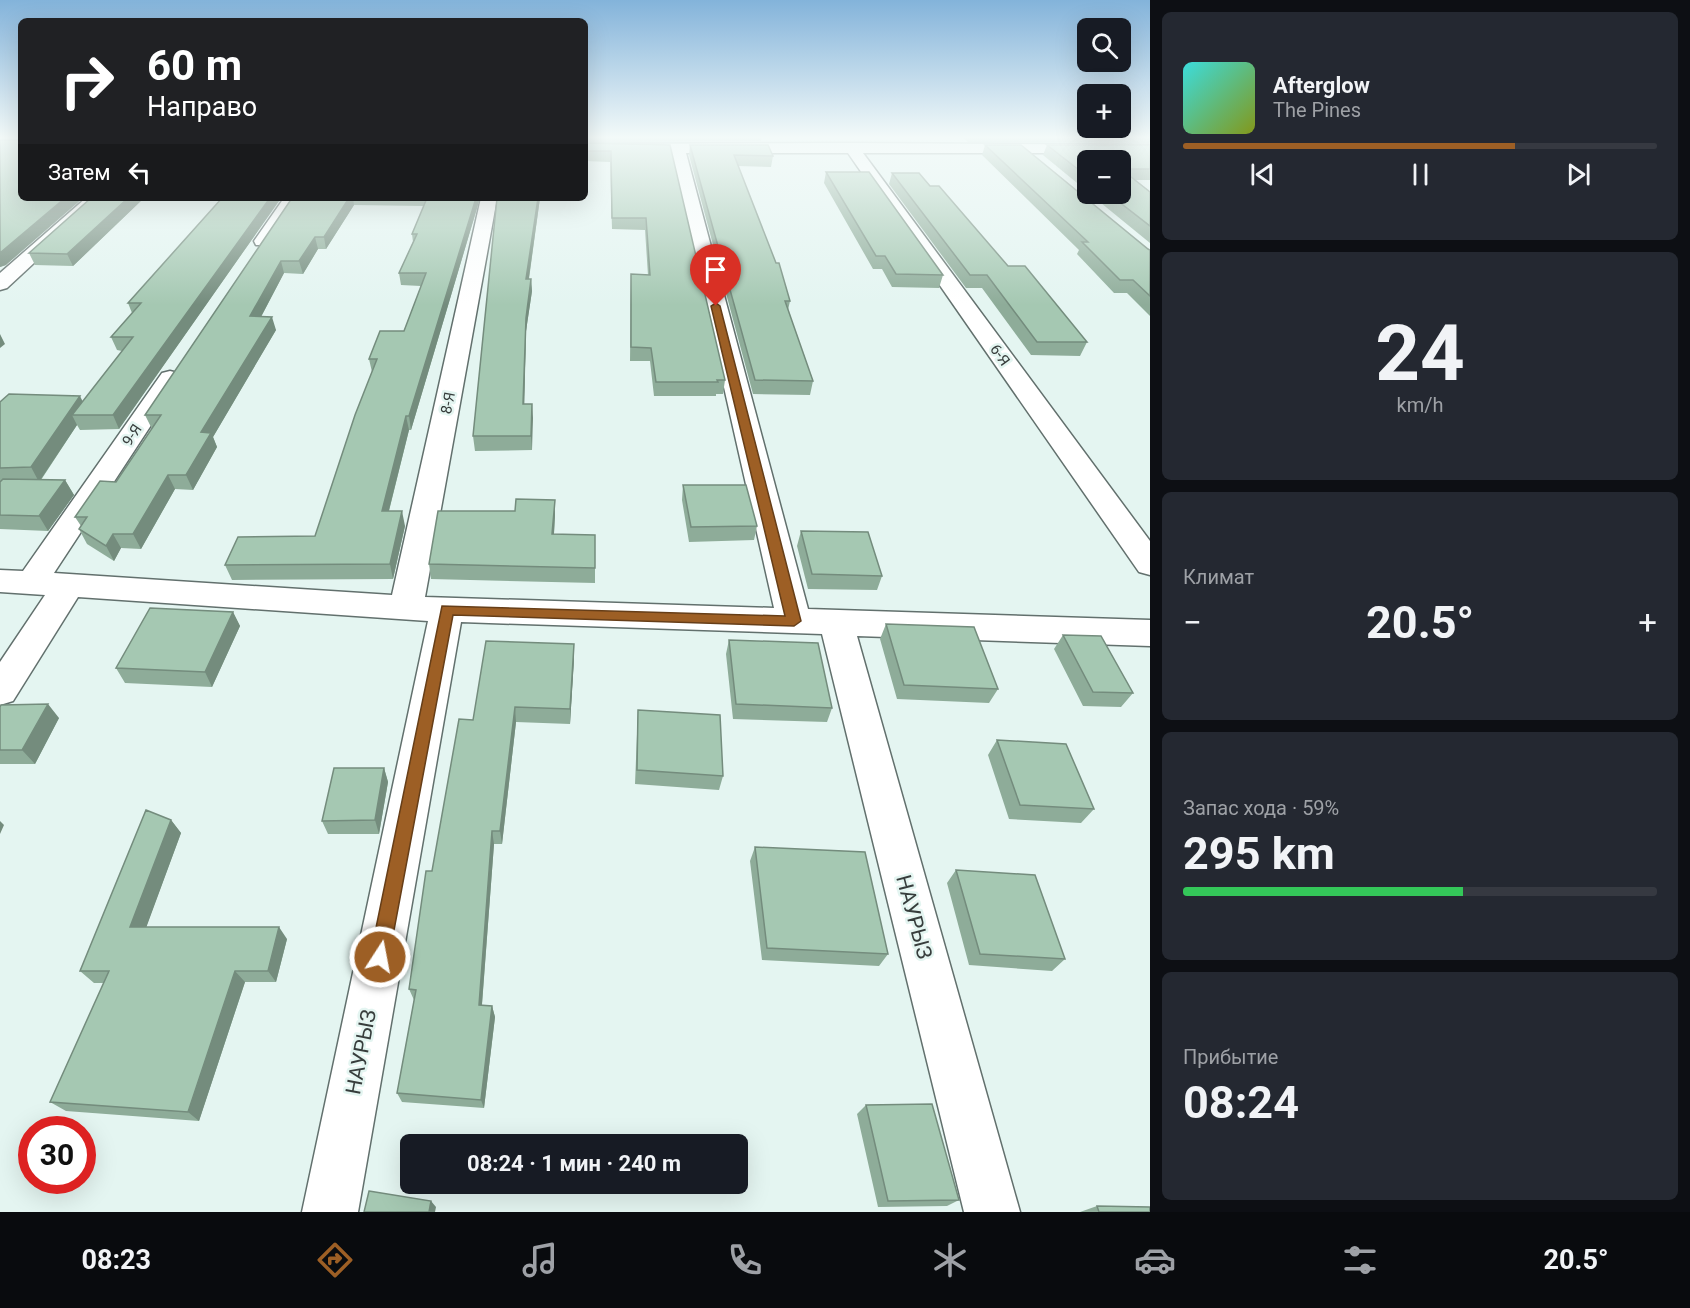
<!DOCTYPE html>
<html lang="ru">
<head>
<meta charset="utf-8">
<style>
	:root { --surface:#171b24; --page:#242831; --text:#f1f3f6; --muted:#9ea1a6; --line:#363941; --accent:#9d5f25 }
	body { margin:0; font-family:Roboto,sans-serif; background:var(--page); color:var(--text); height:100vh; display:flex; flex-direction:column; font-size:22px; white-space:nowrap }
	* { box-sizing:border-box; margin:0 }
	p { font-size:20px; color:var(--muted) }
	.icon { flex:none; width:33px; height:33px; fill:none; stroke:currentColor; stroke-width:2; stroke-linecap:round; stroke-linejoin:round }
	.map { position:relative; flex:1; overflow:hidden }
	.drawer { display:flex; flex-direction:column; gap:12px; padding:12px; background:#0d0f14; width:540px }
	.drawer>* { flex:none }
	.hud { position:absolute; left:18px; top:18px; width:570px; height:183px; border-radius:9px; box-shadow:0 6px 24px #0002; background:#202124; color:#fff; overflow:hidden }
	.buttons { position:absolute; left:1077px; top:18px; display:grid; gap:12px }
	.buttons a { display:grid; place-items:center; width:54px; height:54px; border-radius:9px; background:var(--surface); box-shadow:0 6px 24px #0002; font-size:30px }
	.speed { position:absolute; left:18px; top:1116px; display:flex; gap:12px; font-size:30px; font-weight:700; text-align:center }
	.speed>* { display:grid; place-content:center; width:78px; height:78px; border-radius:50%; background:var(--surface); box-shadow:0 6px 24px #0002; line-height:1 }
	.speed .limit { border:9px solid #d22; background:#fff; color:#111 }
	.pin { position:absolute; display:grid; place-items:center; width:51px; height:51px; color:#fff; margin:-62px -26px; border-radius:50% 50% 50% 0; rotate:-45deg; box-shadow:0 0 6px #0007 }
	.pin .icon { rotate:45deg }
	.me { position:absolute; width:66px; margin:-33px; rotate:11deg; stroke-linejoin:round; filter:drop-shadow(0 0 4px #0008) }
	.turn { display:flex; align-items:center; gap:21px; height:126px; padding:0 30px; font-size:27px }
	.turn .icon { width:78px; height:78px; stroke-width:2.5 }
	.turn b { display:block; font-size:42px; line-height:51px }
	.then { display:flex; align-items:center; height:57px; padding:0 30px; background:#0003; gap:12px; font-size:22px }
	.big { font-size:45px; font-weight:700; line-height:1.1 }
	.drawer .widget { flex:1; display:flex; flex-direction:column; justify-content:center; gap:9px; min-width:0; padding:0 21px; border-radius:9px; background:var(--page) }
	.drawer .dial { align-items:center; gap:0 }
	.dial b { font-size:78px; line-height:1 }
	.song { display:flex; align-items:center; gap:18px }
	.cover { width:72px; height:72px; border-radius:9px; background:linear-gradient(135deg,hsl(180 70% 55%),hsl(70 70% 35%)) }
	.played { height:6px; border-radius:3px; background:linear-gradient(90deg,var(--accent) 70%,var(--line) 70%) }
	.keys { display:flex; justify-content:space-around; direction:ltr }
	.heat { display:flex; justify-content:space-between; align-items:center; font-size:33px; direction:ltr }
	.charge { height:9px; border-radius:4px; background:linear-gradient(90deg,#34c759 59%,var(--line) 0) }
	.trip { position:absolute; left:400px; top:1134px; width:348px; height:60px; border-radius:9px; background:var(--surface); box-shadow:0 6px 24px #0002; font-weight:700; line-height:60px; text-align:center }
	.dock { display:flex; height:96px; justify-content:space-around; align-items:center; background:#090b0e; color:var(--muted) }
	.dock .icon { width:42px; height:42px }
	.dock .active { color:var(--accent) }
	.dock b { font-size:27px; color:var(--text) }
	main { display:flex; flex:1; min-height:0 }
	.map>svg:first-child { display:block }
</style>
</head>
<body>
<main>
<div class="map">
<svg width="1150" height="1212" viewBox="0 0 1150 1212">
	<rect width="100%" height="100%" fill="#e4f5f1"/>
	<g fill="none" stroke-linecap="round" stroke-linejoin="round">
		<g stroke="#62706d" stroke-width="3">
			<path id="minor" d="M 851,143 L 1150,145 L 1150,153 L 863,153 L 1150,541 L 1150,575 L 1139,572 L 848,153 L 686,153 L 808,609 L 1150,620 L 1150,646 L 857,636 L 1020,1212 L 964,1212 L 822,634 L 461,622 L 358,1212 L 302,1212 L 428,621 L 78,597 L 13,701 L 0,705 L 0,662 L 45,595 L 0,592 L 0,570 L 23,571 L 162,373 L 170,371 L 178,373 L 182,378 L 54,573 L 392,595 L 481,198 L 497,198 L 425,597 L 774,608 L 671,153 L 585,152 L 585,144 Z
				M 86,198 L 104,198 L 7,288 L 0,290 L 0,273 Z
				M 284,198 L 300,198 L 270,245 L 256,245 L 254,241 Z"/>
		</g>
		<use href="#minor" fill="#fff" fill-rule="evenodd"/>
	</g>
	<path fill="#8eac99" d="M 0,136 L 21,136 L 6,265 L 0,267 L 0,140 L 18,140 L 18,138 L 0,138 Z
		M 585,136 L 762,136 L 761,141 L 585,142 Z
		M 962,136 L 1150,136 L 1150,143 L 968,142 Z
		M 585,143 L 670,145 L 725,380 L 723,394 L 716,394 L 716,396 L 654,396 L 650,361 L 630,361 L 631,274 L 648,275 L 645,230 L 612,229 L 610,162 L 585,161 Z
		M 690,145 L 773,156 L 771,167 L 738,166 L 790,301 L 788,310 L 813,381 L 810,395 L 753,394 L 689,155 Z
		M 985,145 L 1150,250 L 1150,316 L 1127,293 L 1114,293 L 1077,254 L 1079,250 L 982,155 Z
		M 1047,145 L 1150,145 L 1150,180 L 1135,180 L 1150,192 L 1150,243 L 1090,194 L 1120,194 L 1088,160 L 1088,192 L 1043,155 Z
		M 826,172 L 943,275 L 939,288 L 892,287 L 882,269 L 873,269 L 824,183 Z
		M 892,173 L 930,186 L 1008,266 L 1087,342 L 1080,356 L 1031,355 L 982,288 L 966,288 L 889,184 Z
		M 91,198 L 144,198 L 73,266 L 35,265 L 29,253 Z
		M 222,198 L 281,198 L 119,429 L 80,430 L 77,425 L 41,480 L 65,480 L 74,495 L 48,531 L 0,529 L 0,402 L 83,402 L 122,351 L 117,350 L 111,337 L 132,313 L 128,303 Z
		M 292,198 L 480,198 L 411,430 L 409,430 L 389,511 L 405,526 L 393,579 L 232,580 L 225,565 L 315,536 L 372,372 L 369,359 L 404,331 L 421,286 L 401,285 L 399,273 L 413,242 L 412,234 L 424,206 L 354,205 L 326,249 L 318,249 L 303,274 L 284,273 L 261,317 L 276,330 L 213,437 L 217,447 L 193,490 L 175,489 L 141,549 L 121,548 L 114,561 L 87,544 L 79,529 L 81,526 L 75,517 L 116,482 L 152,429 L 145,415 Z
		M 497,198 L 540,198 L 529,279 L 531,279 L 532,291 L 526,331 L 524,404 L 532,404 L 532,450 L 475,451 L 473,436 Z
		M 683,485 L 757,526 L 754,540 L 689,542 L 682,500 Z
		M 555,515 L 554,534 L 595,568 L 595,583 L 431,579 L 429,564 Z
		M 801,531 L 882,576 L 877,590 L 808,589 L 797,546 Z
		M 233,612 L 240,626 L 212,687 L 125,683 L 116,668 Z
		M 886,624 L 998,689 L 989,703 L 897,699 L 880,639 Z
		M 1063,635 L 1133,693 L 1121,707 L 1083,706 L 1054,649 Z
		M 729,640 L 832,708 L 827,722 L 733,719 L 726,654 Z
		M 574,659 L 570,724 L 516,722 L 502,844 L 494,844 L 482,1005 L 492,1006 L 495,1017 L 484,1108 L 402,1102 L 397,1093 L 414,1000 L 409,989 L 432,871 L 473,720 Z
		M 0,707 L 59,718 L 35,764 L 0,764 Z
		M 638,710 L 723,776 L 719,790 L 635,784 Z
		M 997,740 L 1094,809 L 1081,823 L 1009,819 L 988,755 Z
		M 384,768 L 388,782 L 379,834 L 328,834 L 322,821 Z
		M 171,820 L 181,833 L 146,927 L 287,939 L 276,982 L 245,982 L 199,1121 L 66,1111 L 50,1102 L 104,983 L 94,983 L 80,971 Z
		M 755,847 L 888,954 L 879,966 L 762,960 L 750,861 Z
		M 956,870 L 1065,959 L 1052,971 L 969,965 L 947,883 Z
		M 866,1105 L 959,1200 L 947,1206 L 878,1207 L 857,1114 Z
		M 1097,1206 L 1150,1212 L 1080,1212 Z"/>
	<path fill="#748c7d" d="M 65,198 L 83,198 L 6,265 L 0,267 L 0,253 Z
		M 128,198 L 144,198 L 73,266 L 67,254 Z
		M 270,198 L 281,198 L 119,429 L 113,415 Z
		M 349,198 L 353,198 L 354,205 L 326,249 L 324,237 Z
		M 476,198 L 480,198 L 411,430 L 409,416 Z
		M 538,198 L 540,198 L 527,291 L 526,279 Z
		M 315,237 L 318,249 L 303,274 L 299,261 Z
		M 281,261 L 284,273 L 254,330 L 250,316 Z
		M 531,279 L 532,291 L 526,331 L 524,418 L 523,404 L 526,318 Z
		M 272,317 L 276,330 L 213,437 L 217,447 L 193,490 L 186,475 L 201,432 Z
		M 0,334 L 5,344 L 0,348 Z
		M 80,396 L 87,410 L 72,415 L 77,425 L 39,482 L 31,467 Z
		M 532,404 L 533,418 L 532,450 L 531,436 Z
		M 406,416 L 409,430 L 385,526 L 382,511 Z
		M 168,475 L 175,489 L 141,549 L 133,534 Z
		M 65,480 L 74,495 L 48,531 L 39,516 Z
		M 555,500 L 555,515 L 553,549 L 552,534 Z
		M 402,511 L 405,526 L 393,579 L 390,564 Z
		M 113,534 L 121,548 L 114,561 L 106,546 Z
		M 233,612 L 240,626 L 212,687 L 205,672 Z
		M 574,644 L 574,659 L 570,724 L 570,709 Z
		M 48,704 L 59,718 L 35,764 L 22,750 Z
		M 515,707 L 516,722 L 502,844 L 500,831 Z
		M 384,768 L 388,782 L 379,834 L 375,820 Z
		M 171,820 L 181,833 L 142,939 L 130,927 Z
		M 0,821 L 4,825 L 0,834 Z
		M 492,831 L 494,844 L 481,1016 L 479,1005 Z
		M 279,927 L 287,939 L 276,982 L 268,971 Z
		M 235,971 L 245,982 L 199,1121 L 188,1112 Z
		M 492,1006 L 495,1017 L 484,1108 L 481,1100 Z
		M 431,1201 L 436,1207 L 435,1212 L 429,1212 Z"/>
	<path fill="#a5c8b2" stroke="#748c7d" stroke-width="1.5" d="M 18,136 L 21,136 L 21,198 L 65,198 L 0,253 L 0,140 L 18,140 Z
		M 585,143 L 670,145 L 725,380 L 717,380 L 718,382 L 656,382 L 651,348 L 631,347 L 631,274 L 650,275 L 646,218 L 612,218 L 611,151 L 585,151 Z
		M 690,145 L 768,145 L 773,156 L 734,155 L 776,263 L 779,263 L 790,301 L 785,301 L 813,381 L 755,380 Z
		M 985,145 L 1021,145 L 1148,249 L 1150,250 L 1150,296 L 1133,280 L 1120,280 L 1082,242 L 1088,242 Z
		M 1047,145 L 1150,145 L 1150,169 L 1121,169 L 1150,192 L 1150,226 L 1109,194 L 1120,194 L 1120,160 L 1088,160 L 1088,177 Z
		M 826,172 L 869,172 L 943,275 L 896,274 L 885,256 L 876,256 Z
		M 892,173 L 919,173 L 930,186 L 939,186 L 1008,266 L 1025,266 L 1087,342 L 1037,342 L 987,275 L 970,275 Z
		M 91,198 L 128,198 L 67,254 L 29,253 Z
		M 222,198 L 270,198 L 113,415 L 72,415 L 133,337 L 111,337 L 141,303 L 128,303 Z
		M 292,198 L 349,198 L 324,237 L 315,237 L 299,261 L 281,261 L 250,316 L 272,317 L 201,432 L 211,433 L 186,475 L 168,475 L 133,534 L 113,534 L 106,546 L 79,529 L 87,517 L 75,517 L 100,481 L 116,482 L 161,415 L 145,415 Z
		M 427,198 L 476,198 L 409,416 L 406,416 L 382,511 L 402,511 L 390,564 L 225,565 L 238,537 L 315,536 L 355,415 L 377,359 L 369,359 L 380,331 L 404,331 L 426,273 L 399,273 L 417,234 L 412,234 Z
		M 497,198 L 538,198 L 526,279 L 531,279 L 526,318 L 523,404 L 532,404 L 531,436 L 473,436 Z
		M 9,394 L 80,396 L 31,467 L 0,468 L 0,402 Z
		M 3,479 L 65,480 L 39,516 L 0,515 L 0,482 Z
		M 683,485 L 746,485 L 757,526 L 691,527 Z
		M 516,499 L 555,500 L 552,534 L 595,535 L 595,568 L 429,564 L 438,511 L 515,511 Z
		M 801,531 L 868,532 L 882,576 L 812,574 Z
		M 150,608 L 233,612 L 205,672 L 116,668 Z
		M 886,624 L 974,627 L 998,689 L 904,685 Z
		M 1063,635 L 1101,636 L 1133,693 L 1093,692 Z
		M 729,640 L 818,643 L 832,708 L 736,704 Z
		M 486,641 L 574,644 L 570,709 L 515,707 L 500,831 L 492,831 L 479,1005 L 492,1006 L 481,1100 L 397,1093 L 416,990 L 409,989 L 426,871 L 432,871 L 459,719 L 473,720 Z
		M 48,704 L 22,750 L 0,750 L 0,707 L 1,705 Z
		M 638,710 L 720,715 L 723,776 L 637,770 Z
		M 997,740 L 1066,744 L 1094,809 L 1020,805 Z
		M 334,768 L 384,768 L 375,820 L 322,821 Z
		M 146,810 L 171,820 L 130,927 L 279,927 L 268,971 L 235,971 L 188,1112 L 50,1102 L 109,971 L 80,971 Z
		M 755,847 L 865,852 L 888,954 L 767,948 Z
		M 956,870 L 1035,875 L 1065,959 L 980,954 Z
		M 932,1104 L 959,1200 L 888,1201 L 866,1105 Z
		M 369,1191 L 431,1201 L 429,1212 L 364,1212 Z
		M 1097,1206 L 1150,1207 L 1150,1212 L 1099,1212 Z"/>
	<linearGradient id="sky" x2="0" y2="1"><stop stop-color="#83b3da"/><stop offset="0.45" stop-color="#f3faf9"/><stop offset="1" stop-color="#f3faf9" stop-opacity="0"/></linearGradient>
	<rect width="1150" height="305" fill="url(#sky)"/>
	<path fill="#9d5f25" stroke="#663e18" stroke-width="1.5" d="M 716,303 L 720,306 L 801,621 L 794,626 L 453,615 L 389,957 L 386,964 L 380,967 L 373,964 L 370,957 L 442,606 L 785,616 L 711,306 Z"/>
	<g text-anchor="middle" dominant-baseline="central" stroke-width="5" stroke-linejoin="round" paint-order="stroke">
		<g font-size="15" fill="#373d3c" stroke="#e4f5f1">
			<text transform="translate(1000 355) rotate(54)">6-Я</text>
			<text transform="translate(448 403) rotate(-79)">8-Я</text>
			<text transform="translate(132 435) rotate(-56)">9-Я</text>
		</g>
		<g font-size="21" fill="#373d3c" stroke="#e4f5f1">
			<text transform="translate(914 917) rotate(75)">НАУРЫЗ</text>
			<text transform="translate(361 1052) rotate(-79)">НАУРЫЗ</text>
		</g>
	</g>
</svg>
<div class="buttons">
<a><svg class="icon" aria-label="search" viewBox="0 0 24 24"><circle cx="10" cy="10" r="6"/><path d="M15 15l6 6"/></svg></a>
<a>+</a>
<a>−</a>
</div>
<div class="speed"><div class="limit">30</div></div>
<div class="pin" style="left:716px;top:306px;background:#d93025"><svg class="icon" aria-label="arrive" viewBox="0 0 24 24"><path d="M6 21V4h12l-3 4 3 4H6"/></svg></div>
<svg class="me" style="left:380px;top:957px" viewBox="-20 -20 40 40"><circle r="17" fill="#9d5f25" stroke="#fff" stroke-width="3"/><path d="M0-11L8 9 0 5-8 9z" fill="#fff"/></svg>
<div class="trip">08:24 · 1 мин · 240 m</div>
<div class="hud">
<div class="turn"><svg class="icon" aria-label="right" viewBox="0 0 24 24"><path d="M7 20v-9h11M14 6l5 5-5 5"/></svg><div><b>60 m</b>Направо</div></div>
<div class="then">Затем<svg class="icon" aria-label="left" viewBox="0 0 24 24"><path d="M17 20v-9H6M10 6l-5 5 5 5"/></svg></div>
</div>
</div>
<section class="drawer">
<div class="widget">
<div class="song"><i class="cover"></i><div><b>Afterglow</b><p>The Pines</p></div></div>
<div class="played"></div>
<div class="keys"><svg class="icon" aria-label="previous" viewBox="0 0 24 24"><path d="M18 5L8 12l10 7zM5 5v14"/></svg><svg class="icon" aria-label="pause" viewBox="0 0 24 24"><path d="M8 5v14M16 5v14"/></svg><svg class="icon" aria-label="next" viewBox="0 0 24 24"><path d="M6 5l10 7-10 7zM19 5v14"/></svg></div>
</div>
<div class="widget dial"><b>24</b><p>km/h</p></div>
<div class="widget"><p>Климат</p>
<div class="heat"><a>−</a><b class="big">20.5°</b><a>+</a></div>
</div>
<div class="widget"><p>Запас хода · 59%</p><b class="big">295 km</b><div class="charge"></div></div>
<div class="widget"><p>Прибытие</p><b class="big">08:24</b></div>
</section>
</main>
<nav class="dock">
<b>08:23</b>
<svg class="icon active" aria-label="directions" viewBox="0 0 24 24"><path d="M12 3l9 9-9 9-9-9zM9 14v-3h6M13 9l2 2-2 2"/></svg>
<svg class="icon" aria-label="music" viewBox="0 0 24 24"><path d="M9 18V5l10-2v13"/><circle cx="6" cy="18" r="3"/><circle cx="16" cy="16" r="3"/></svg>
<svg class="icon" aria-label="phone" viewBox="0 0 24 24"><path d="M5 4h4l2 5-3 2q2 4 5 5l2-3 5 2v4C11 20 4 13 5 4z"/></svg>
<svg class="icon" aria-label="climate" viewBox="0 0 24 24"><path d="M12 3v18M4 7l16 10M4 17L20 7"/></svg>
<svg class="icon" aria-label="car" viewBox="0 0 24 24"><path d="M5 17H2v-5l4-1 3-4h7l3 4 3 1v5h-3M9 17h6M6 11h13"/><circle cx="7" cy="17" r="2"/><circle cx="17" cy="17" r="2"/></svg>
<svg class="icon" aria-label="filters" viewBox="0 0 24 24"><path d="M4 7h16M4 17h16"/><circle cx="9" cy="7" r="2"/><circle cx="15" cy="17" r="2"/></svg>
<b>20.5°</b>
</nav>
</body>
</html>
